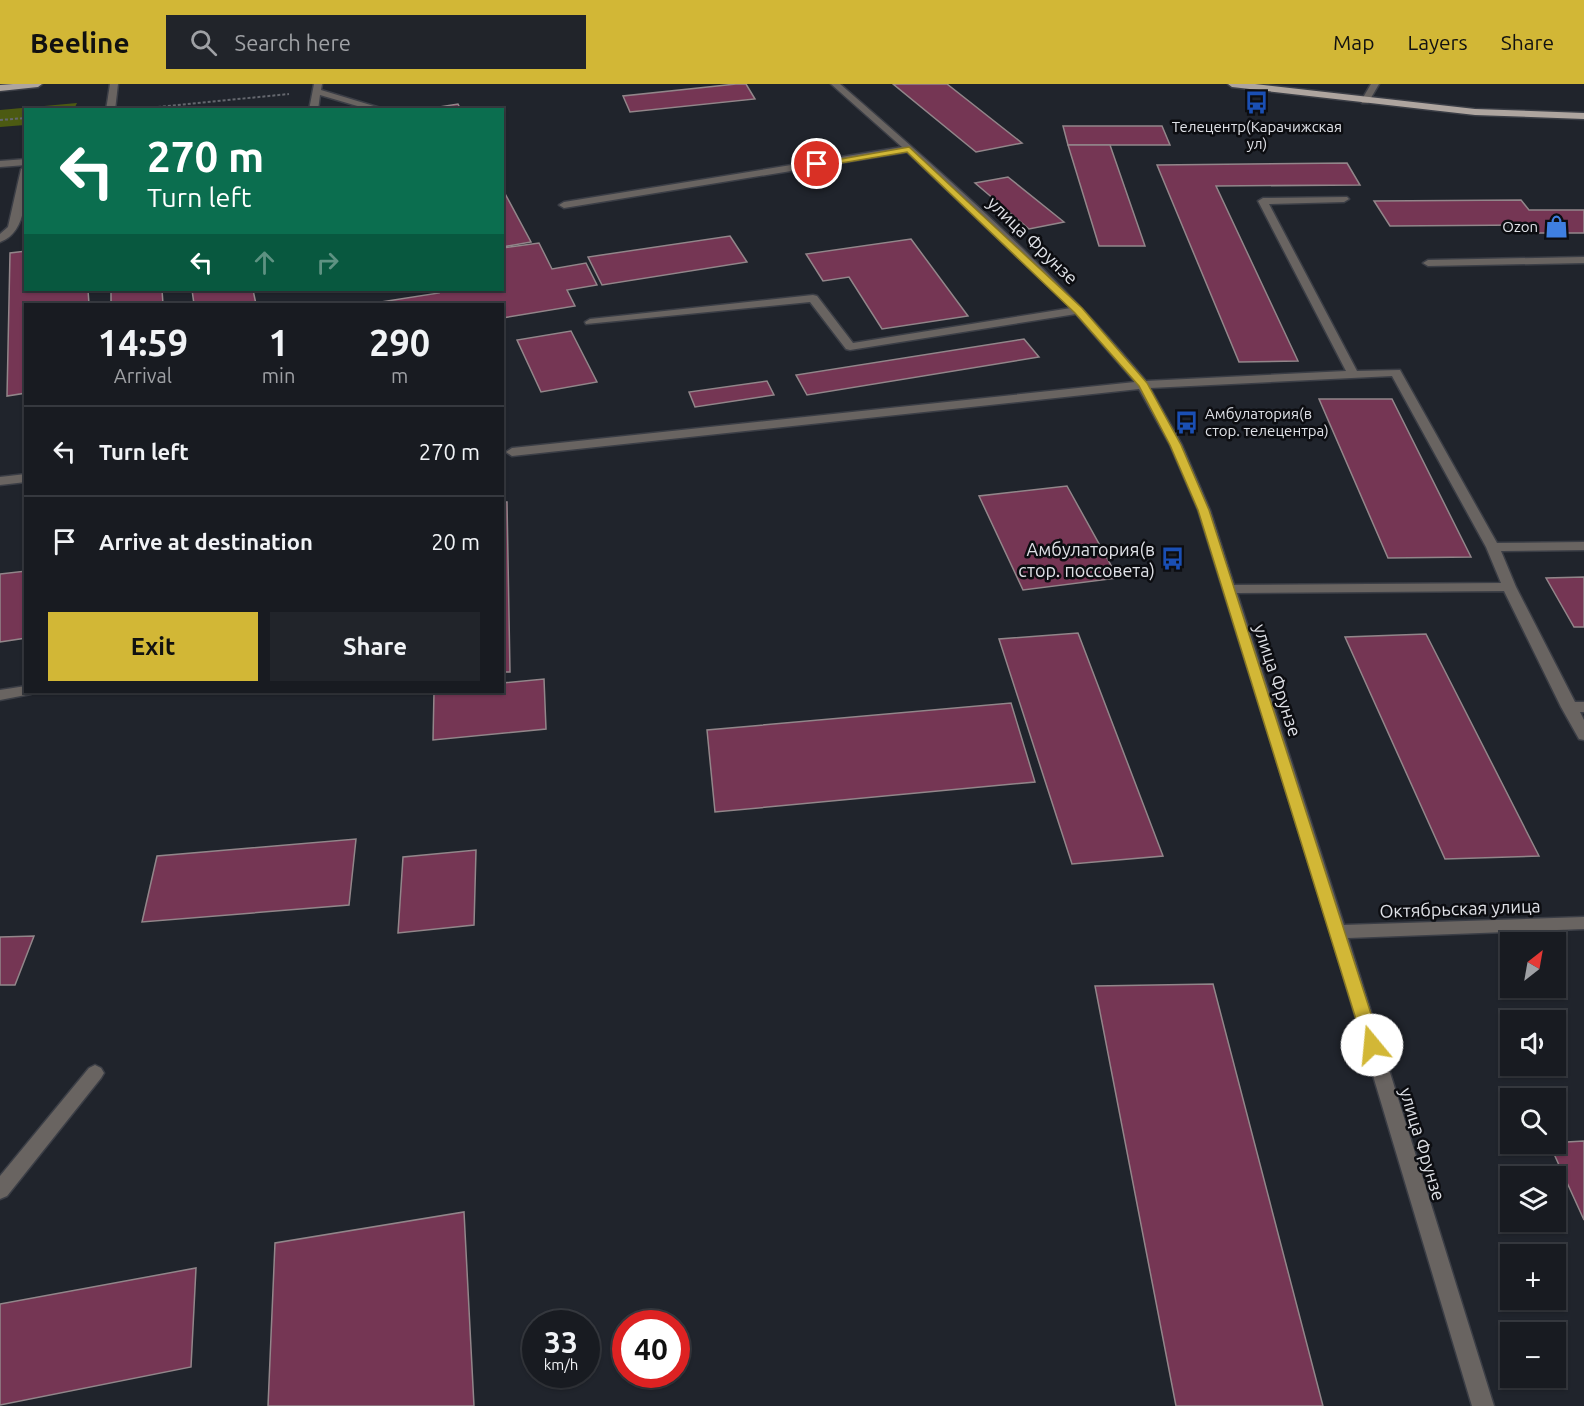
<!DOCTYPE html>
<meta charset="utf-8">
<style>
body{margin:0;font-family:Ubuntu,sans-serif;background:#21242a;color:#f1f3f6;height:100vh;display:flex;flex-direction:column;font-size:22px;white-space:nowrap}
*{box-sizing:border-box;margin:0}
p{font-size:20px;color:#9fa1a5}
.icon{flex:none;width:33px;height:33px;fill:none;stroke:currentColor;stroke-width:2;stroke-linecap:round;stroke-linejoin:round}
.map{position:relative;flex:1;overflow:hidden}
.sheet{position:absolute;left:24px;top:219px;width:480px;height:390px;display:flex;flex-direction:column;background:#181b21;border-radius:0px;box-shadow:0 2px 4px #0004,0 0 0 2px #36393f}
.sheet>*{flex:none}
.hud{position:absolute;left:24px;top:24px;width:480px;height:183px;border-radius:0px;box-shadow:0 2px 4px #0004,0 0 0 2px #36393f;background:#0b6e4f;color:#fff;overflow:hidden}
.needle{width:39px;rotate:31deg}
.controls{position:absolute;left:1500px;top:848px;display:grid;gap:12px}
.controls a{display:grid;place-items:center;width:66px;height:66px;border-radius:0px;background:#181b21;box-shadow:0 2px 4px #0004,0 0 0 2px #36393f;font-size:30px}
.speed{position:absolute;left:522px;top:1226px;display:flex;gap:12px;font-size:30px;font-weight:700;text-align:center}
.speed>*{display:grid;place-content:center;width:78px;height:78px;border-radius:50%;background:#181b21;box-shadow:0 2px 4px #0004,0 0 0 2px #36393f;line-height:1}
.speed small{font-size:15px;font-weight:400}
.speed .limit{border:9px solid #d22;background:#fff;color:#111}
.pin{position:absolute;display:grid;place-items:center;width:51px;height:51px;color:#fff;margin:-26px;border:3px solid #fff;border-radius:50%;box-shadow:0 2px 6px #0007}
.me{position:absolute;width:66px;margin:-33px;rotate:343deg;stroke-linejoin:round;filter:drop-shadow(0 0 4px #0008)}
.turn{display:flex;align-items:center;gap:21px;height:126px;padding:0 24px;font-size:27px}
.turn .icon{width:78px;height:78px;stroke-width:2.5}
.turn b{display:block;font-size:42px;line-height:51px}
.lanes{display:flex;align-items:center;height:57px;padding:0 24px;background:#0003;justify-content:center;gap:30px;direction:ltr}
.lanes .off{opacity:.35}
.eta{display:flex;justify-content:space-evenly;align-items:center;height:102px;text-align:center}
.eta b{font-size:36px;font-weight:600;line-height:42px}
.cta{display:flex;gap:12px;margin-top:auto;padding:12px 24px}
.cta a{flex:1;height:69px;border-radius:0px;background:#d2b736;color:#111;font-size:24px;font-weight:600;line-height:69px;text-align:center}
.cta a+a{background:#21242a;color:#f1f3f6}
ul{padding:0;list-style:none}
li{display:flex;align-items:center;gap:18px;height:90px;padding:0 24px;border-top:2px solid #36393f}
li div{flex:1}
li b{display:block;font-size:22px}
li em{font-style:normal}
header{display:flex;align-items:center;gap:36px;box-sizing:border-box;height:84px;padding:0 30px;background:#d2b736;color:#111}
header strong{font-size:28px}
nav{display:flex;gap:33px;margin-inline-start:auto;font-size:21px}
.search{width:420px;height:54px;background:#21242a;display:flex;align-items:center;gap:15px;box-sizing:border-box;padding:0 21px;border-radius:0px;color:#9fa1a5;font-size:22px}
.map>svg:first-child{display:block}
.forest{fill:#4c5a12}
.building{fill:#753654;stroke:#92868a;stroke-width:1.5}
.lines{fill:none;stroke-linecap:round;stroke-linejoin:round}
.minor-casing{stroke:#3b3e46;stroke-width:3}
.major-casing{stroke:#3b3e46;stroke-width:3}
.path{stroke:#64676e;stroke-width:2;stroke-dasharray:3 2;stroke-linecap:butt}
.minor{fill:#696461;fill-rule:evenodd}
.major{fill:#aea59f;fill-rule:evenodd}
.route{fill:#d2b736;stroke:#887723;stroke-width:1.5}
.labels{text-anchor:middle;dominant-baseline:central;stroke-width:5;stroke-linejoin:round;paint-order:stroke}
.far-poi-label{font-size:15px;fill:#dfe1e7;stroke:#0c0d11}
.street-label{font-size:18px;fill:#dfe1e7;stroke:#0c0d11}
.poi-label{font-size:18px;fill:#dfe1e7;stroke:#0c0d11;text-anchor:end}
</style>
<header>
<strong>Beeline</strong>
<div class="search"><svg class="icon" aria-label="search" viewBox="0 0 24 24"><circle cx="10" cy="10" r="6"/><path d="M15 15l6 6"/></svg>Search here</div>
<nav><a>Map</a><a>Layers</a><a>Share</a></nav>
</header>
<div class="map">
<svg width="1584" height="1322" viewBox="0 0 1584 1322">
<rect width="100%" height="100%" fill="#20242c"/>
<path class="forest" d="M77 19 74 25 26 26 25 41 0 43V26Z"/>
<g class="building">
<path d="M736 0H746L755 15 630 28 623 12Z"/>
<path d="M893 0H947L1022 59 976 68Z"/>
<path d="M458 20 461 26H420Z"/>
<path d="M1063 42H1162L1170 61H1068Z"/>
<path d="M1068 61H1110L1145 162H1099Z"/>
<path d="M1347 79 1360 101 1216 102 1298 277 1239 278 1157 81Z"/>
<path d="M1008 93 1064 138 1029 145 975 99Z"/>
<path d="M502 104 531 158 502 163Z"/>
<path d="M1521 116 1529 126H1584V149H1534L1528 141 1390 142 1374 117Z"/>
<path d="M730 152 747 178 602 201 588 173Z"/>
<path d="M911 155 968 232 882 245 849 193 823 197 806 170Z"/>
<path d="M539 159 552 185 586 179 597 201 567 206 575 222 502 234V220H368L439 209 438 206H502V164Z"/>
<path d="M26 167V206H88L89 220H26V309L7 312 10 169Z"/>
<path d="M111 206H162L163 220H111Z"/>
<path d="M192 206H253L256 220H194Z"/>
<path d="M571 247 597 298 541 308 517 256Z"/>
<path d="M1024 255 1039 273 807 311 796 291Z"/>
<path d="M767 297 774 311 695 323 689 308Z"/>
<path d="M1319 315H1392L1471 473 1388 474Z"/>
<path d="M1067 402 1118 494 1023 506 979 412Z"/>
<path d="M502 418H507L510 588H502Z"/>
<path d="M26 487V554L0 558V490Z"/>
<path d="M1584 493V543H1574L1546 494Z"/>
<path d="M1078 549 1163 772 1072 780 999 555Z"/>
<path d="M1426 550 1539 772 1445 775 1345 553Z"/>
<path d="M544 595 546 645 433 656 434 608H502V599Z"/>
<path d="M1011 619 1035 698 715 728 707 646Z"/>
<path d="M356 755 349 821 142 838 157 772Z"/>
<path d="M476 766 474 841 398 849 403 773Z"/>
<path d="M34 852 15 901H0V853Z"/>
<path d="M1213 900 1323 1322H1176L1095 902Z"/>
<path d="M1584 1057V1136L1549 1059Z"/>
<path d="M464 1128 474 1322H268L275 1159Z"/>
<path d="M196 1184 191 1283 0 1321V1220Z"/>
</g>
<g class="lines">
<defs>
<g id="minor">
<path d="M110 0H118L115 26H106Z"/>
<path d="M314 0H322L321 6 387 26H371L320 11 318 26H309Z"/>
<path d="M831 0H840C947 93 1056 188 1146 297L1346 287 1258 117 1263 114 1347 113 1349 115 1344 118 1269 120 1357 287 1400 286 1497 459 1584 458V466L1501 467 1516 503 1575 618H1584V628H1580L1584 636V656L1579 655 1561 623 1504 507 1237 509 1344 841 1584 833V845L1348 854 1494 1322H1472L1330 848 1198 426 1170 361 1139 305 512 372 506 368 512 364 1135 298 1076 230 850 266 846 265 810 218 586 240 585 238 590 235 813 211 817 212 853 259 1071 224 907 68 564 124 559 121 564 118 902 63ZM1392 292 1486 463 1501 499 1234 501 1210 426 1182 361 1150 304Z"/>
<path d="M1371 0H1379L1368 19H1362L1361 17Z"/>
<path d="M26 75V81L0 83V77Z"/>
<path d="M26 82C26 107 28 148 0 158V150L8 143 21 85Z"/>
<path d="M1584 173V179L1428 182 1423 179 1428 176Z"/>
<path d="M26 390V398L0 401V393Z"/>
<path d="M26 602V608H33L31 610 0 616V606Z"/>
<path d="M95 981 101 984 104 989 101 994 7 1112 0 1115V1092L89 984Z"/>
</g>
<g id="major">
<path d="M13 0H42L38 3 0 7V1Z"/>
<path d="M1228 0H1255L1475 25 1584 29V35L1475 31 1232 3Z"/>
</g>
</defs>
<use href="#minor" class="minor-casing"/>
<use href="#major" class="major-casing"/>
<g class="path">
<path d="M138 25 289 10"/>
<path d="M0 36 26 34"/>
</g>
<use href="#minor" class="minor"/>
<use href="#major" class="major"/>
</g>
<path class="route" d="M909 63 1082 224 1147 299 1181 361 1209 426 1381 961 1378 966 1372 968 1367 966 1364 961 1198 426 1170 361 1139 302 1075 229 907 68 817 83 813 80Z"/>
<defs>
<symbol id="bus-bare" viewBox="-9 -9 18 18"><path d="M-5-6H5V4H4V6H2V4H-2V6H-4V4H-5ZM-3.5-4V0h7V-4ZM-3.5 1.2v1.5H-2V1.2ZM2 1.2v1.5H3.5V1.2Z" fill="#1a4fb4" stroke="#0c0d11" stroke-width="2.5" paint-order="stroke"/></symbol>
<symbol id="shop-bare" viewBox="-9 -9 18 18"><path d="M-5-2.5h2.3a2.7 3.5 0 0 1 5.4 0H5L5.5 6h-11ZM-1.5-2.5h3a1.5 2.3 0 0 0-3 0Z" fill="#3f7fe0" stroke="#0c0d11" stroke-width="2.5" paint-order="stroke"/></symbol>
</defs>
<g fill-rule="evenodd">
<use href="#bus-bare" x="1240" y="2" width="33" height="33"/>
<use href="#shop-bare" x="1540" y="126" width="33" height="33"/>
<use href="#bus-bare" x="1170" y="322" width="33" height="33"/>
<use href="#bus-bare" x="1156" y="458" width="33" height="33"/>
</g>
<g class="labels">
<g class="far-poi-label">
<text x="1257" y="42">Телецентр(Карачижская<tspan x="1257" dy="17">ул)</tspan></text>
<text x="1538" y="142" text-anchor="end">Ozon</text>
<text x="1205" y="329" text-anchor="start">Амбулатория(в<tspan x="1205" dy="17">стор. телецентра)</tspan></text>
</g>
<g class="street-label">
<text transform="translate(1033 156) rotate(44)">улица Фрунзе</text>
<text transform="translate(1278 596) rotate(72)">улица Фрунзе</text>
<text transform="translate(1460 824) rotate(-2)">Октябрьская улица</text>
<text transform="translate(1423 1060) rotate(73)">улица Фрунзе</text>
</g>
<g class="poi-label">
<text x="1155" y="465">Амбулатория(в<tspan x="1155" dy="21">стор. поссовета)</tspan></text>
</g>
</g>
</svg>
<div class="controls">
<a><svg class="needle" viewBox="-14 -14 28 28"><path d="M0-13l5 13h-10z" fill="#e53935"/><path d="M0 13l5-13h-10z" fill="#9fa1a5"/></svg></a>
<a><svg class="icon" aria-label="sound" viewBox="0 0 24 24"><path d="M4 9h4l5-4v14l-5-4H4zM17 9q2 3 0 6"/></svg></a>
<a><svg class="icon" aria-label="search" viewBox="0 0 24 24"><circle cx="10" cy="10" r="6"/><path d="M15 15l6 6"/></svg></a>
<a><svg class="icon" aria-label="layers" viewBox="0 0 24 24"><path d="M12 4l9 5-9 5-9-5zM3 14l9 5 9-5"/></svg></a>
<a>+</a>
<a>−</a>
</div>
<div class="speed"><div>33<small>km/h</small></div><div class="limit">40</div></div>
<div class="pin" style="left:817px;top:80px;background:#d93025"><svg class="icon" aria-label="arrive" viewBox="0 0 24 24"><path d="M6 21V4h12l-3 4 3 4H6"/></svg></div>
<svg class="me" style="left:1372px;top:961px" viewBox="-20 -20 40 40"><circle r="19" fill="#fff"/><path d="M0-13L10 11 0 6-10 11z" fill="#d2b736"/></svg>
<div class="hud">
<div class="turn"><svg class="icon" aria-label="left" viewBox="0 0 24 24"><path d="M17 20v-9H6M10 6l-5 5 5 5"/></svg><div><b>270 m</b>Turn left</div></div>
<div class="lanes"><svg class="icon" aria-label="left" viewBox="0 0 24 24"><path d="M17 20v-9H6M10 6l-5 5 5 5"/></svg><svg class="icon off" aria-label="ahead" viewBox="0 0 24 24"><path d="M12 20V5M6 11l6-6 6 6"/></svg><svg class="icon off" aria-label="right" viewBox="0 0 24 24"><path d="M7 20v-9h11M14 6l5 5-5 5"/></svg></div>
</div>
<section class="sheet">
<div class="eta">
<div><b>14:59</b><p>Arrival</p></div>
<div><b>1</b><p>min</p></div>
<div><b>290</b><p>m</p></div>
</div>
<ul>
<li><svg class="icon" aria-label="left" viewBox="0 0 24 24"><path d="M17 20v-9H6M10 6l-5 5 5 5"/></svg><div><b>Turn left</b></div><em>270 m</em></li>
<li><svg class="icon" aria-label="arrive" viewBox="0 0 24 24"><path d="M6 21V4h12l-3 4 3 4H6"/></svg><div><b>Arrive at destination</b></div><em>20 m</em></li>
</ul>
<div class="cta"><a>Exit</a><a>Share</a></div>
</section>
</div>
